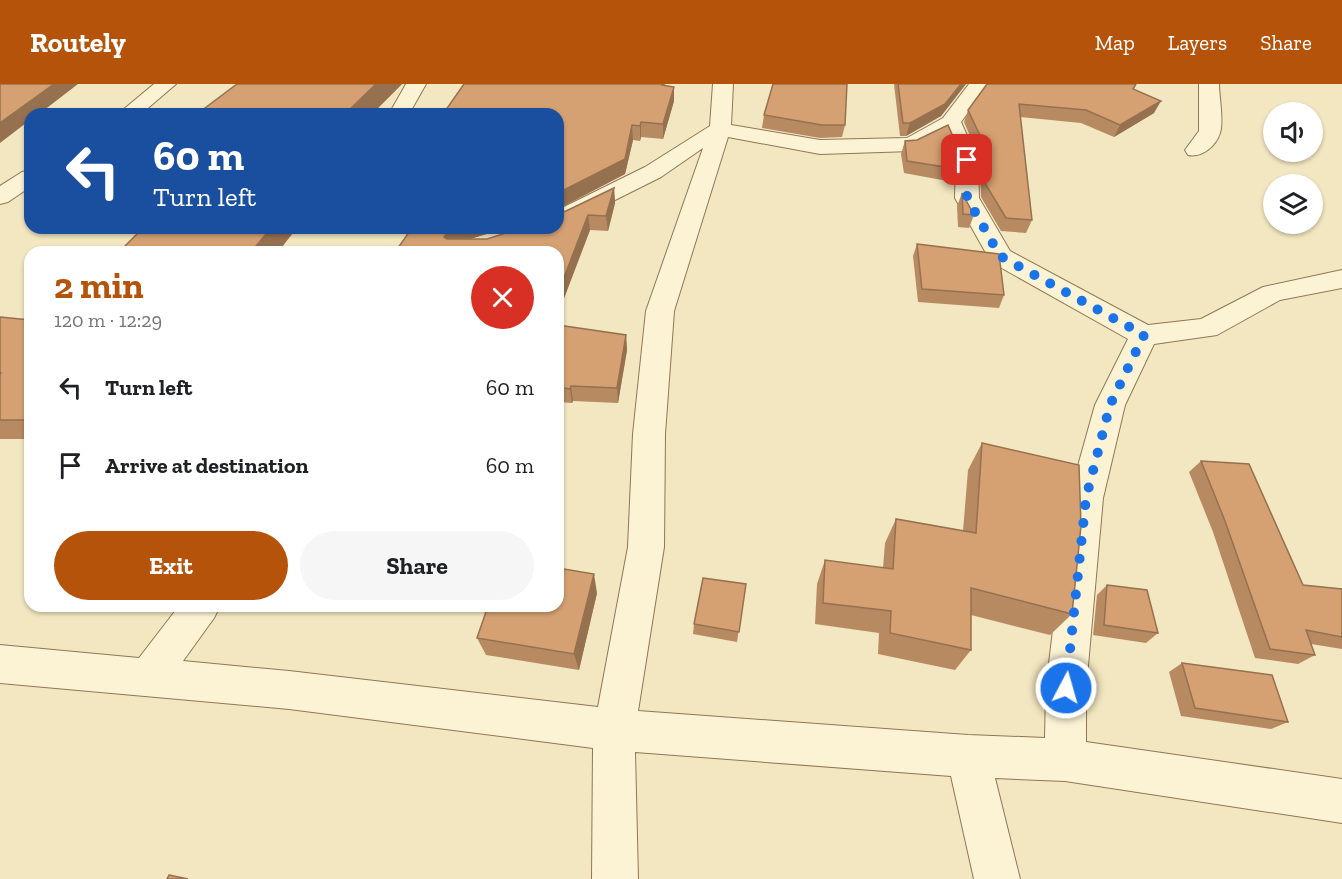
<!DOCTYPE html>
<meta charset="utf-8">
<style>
body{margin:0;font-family:"Zilla Slab",serif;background:#f6f6f6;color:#202124;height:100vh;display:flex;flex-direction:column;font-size:22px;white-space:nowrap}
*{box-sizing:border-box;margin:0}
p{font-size:20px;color:#757577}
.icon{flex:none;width:33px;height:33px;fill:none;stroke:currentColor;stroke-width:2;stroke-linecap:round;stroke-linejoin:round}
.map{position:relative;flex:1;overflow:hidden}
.panel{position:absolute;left:24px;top:162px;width:540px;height:366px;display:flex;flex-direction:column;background:#fff;border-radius:18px;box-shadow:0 2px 4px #0004}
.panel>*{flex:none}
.hud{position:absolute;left:24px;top:24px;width:540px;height:126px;border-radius:18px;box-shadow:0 2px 4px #0004;background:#1a4fa0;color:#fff;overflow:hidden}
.buttons{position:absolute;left:1263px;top:18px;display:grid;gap:12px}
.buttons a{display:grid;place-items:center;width:60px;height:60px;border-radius:50%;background:#fff;box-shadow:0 2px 4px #0004;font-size:30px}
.pin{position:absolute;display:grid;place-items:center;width:51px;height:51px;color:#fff;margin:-26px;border-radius:12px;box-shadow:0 3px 9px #0006}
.me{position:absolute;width:66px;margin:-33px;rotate:6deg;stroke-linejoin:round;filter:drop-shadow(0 0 4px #0008)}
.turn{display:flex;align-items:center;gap:21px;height:126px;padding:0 30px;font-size:27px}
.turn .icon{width:78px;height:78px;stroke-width:2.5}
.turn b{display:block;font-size:42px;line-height:51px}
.round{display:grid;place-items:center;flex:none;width:63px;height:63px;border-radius:32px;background:#f6f6f6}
.head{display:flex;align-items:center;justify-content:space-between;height:102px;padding:0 30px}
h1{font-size:36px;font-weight:800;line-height:45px;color:#b45309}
.primary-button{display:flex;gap:12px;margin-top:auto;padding:12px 30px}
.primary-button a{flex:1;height:69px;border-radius:36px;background:#b45309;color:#fff;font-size:24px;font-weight:800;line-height:69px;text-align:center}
.primary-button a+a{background:#f6f6f6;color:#202124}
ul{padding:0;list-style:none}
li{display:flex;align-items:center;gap:18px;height:78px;padding:0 30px}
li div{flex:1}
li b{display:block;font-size:22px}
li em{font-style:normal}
header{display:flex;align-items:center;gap:36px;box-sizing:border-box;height:84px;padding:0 30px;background:#b45309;color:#fff}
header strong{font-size:28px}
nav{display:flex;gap:33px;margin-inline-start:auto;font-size:21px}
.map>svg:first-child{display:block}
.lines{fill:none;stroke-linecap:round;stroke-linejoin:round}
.street-casing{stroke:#8e7756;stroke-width:2}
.street{fill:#fcf3d5;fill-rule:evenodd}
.wall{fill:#b78a62}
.shaded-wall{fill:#957150}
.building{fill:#d5a172;stroke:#957150;stroke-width:1.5}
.route{stroke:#1a73e8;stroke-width:10;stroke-dasharray:0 18}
</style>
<header>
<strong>Routely</strong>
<nav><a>Map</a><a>Layers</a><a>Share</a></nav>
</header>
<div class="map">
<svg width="1342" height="795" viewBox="0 0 1342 795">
<rect width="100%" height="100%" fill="#f3e7c1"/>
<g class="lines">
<defs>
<g id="street">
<path d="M154 0H176L141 30H118Z"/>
<path d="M406 0H426L409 30H389Z"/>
<path d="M713 0H733L731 41 820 56 907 54 943 34 969 0H989L961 38 978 76 979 114 1010 167 1148 241 1201 235 1263 203 1342 186V204L1280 216 1217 251 1154 260 1125 321 1103 414 1086 604V658L1342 695V739L1065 697 995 694 1020 795H974L951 692 635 668 638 795H592L593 664 289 625 0 599V561L139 574 179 522H220L214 534 183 577 289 587 598 623 628 463 633 350 646 227 703 64 661 93 567 140 558 142V126L645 83 710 42ZM945 50 956 76 955 114 991 178 1128 255 1095 321 1069 414 1046 604 1045 654 968 651 638 627 664 463 665 350 674 227 728 53 820 70 912 67Z"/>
<path d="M1199 0H1219C1219 12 1224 38 1220 49 1216 62 1202 74 1188 71L1185 66 1199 47Z"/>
<path d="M30 86V103L8 118 0 120V102L22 88Z"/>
</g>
</defs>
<use href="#street" class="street-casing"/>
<use href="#street" class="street"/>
</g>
<g class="wall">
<path d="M402 0 372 30H197Z"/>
<path d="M464 0H665L674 17 663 55 641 53 640 57 633 56 625 90 558 125V30Z"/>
<path d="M894 0H966L941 32 906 52H900Z"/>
<path d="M1133 5 1154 29 1114 53 1081 39 1020 33 1032 136 1026 149 1001 147 981 113 980 75 964 38 968 26Z"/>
<path d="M764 31 845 41 842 53 820 54 762 44Z"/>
<path d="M905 57 958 85 953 98 904 89 901 70Z"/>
<path d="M614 104 615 119 608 147 590 146 558 230V168H395L506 144 470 155H487L558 144 566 127Z"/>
<path d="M962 109 974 131 969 144 958 143 957 122Z"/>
<path d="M917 160 1004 211 999 224 918 218 913 172Z"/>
<path d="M0 233 30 236V355H0Z"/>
<path d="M558 241 626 251 627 266 618 319 573 317 572 319 558 318Z"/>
<path d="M982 359 1072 530 1050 551 971 531V566L955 586 878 570 879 549 815 540 817 500 825 476 883 484 885 459 896 435 963 447 968 386Z"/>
<path d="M1201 377 1303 501 1342 505V565L1311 560 1315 571 1298 580 1255 574 1213 448 1189 388Z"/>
<path d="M746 500 737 558 693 550 694 540Z"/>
<path d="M1107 501 1158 549 1146 559 1093 551 1097 511Z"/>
<path d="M597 509 579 586 486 571 477 554Z"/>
<path d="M1182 579 1288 638 1271 645 1181 632 1169 588Z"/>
</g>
<g class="shaded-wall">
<path d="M54 0H78L39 30H30V36L0 59V39Z"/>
<path d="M376 0H402L372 30H346Z"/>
<path d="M961 0H966L941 32 906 52 910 39Z"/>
<path d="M674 3V17L663 55V40Z"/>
<path d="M1161 17 1154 29 1114 53 1120 41Z"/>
<path d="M316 25 318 30H311Z"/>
<path d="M641 38V53L640 57V42Z"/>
<path d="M632 41 633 56 625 90 558 125V109Z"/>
<path d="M614 104 615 119 608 147 606 132Z"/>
<path d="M588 131 590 146 558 230V209Z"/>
<path d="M271 144H297L278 168H251Z"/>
<path d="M452 144H506L454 160 444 153 450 145Z"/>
<path d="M626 251 627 266 618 319 617 304Z"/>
<path d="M571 302 573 317 572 319 570 305Z"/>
<path d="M594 490 597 509 579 586 574 570Z"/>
</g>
<g class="building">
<path d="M0 0H54L0 39Z"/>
<path d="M237 0H376L346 29 316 25 311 30H197Z"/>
<path d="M464 0H663L662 1 674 3 663 40 641 38 640 42 632 41 625 75 558 109V30H443Z"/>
<path d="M773 0H847L845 41H822L764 31Z"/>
<path d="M898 0H961L945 20 910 39H903Z"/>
<path d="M987 0H1136L1133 5 1161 17 1120 41 1086 26 1019 20 1032 136 1006 134 986 101 985 62 968 26Z"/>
<path d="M948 41 958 64V85L907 77 905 57 917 56Z"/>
<path d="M614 104 606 132 588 131 558 209V168H395L412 144H452L450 145 444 153 447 155H487L522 144H558V129L566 127Z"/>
<path d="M962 109 974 131 963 130Z"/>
<path d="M143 144H271L251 168H119Z"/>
<path d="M917 160 999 170 1004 211 922 205Z"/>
<path d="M0 233 30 236V336H0V291L1 289H0Z"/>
<path d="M558 241 626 251 617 304 571 302 570 305 558 303Z"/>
<path d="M982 359 1079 381 1081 442 1072 530 971 504V566L890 549 891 527 823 519 825 476 893 485 896 435 976 449Z"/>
<path d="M1201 377 1249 380 1303 501 1342 505V553L1306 546 1315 571 1270 565 1225 437Z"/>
<path d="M558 484 594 490 574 570 477 554 488 522H558Z"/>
<path d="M703 494 746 500 739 548 694 540Z"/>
<path d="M1107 501 1147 506 1158 549 1104 541Z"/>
<path d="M1182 579 1272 591 1288 638 1195 624Z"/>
<path d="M169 791 188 795H167Z"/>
</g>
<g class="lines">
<path class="route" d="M967 76V114L1000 172 1144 251 1110 321 1086 414 1066 604"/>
</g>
</svg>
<div class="buttons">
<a><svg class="icon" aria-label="sound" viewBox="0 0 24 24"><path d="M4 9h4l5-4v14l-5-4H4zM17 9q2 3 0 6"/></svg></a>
<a><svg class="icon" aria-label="layers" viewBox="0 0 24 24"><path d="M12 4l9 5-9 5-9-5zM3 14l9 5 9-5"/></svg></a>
</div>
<div class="pin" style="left:967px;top:76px;background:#d93025"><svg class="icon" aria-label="arrive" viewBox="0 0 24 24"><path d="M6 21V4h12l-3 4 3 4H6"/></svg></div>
<svg class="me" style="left:1066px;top:604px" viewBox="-20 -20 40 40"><circle r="17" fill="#1a73e8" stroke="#fff" stroke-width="3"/><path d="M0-11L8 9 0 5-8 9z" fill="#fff"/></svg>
<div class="hud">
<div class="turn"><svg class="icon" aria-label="left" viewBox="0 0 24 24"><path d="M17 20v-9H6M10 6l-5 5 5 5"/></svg><div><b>60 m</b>Turn left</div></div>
</div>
<section class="panel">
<div class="head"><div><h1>2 min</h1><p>120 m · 12:29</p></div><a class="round" style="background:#d93025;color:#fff"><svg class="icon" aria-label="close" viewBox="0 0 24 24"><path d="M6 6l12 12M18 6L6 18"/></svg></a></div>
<ul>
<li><svg class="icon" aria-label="left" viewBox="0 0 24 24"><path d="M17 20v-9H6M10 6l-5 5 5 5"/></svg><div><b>Turn left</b></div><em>60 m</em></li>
<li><svg class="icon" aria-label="arrive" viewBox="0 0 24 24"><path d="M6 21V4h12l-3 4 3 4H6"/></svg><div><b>Arrive at destination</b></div><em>60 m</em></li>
</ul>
<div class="primary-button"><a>Exit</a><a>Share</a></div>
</section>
</div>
